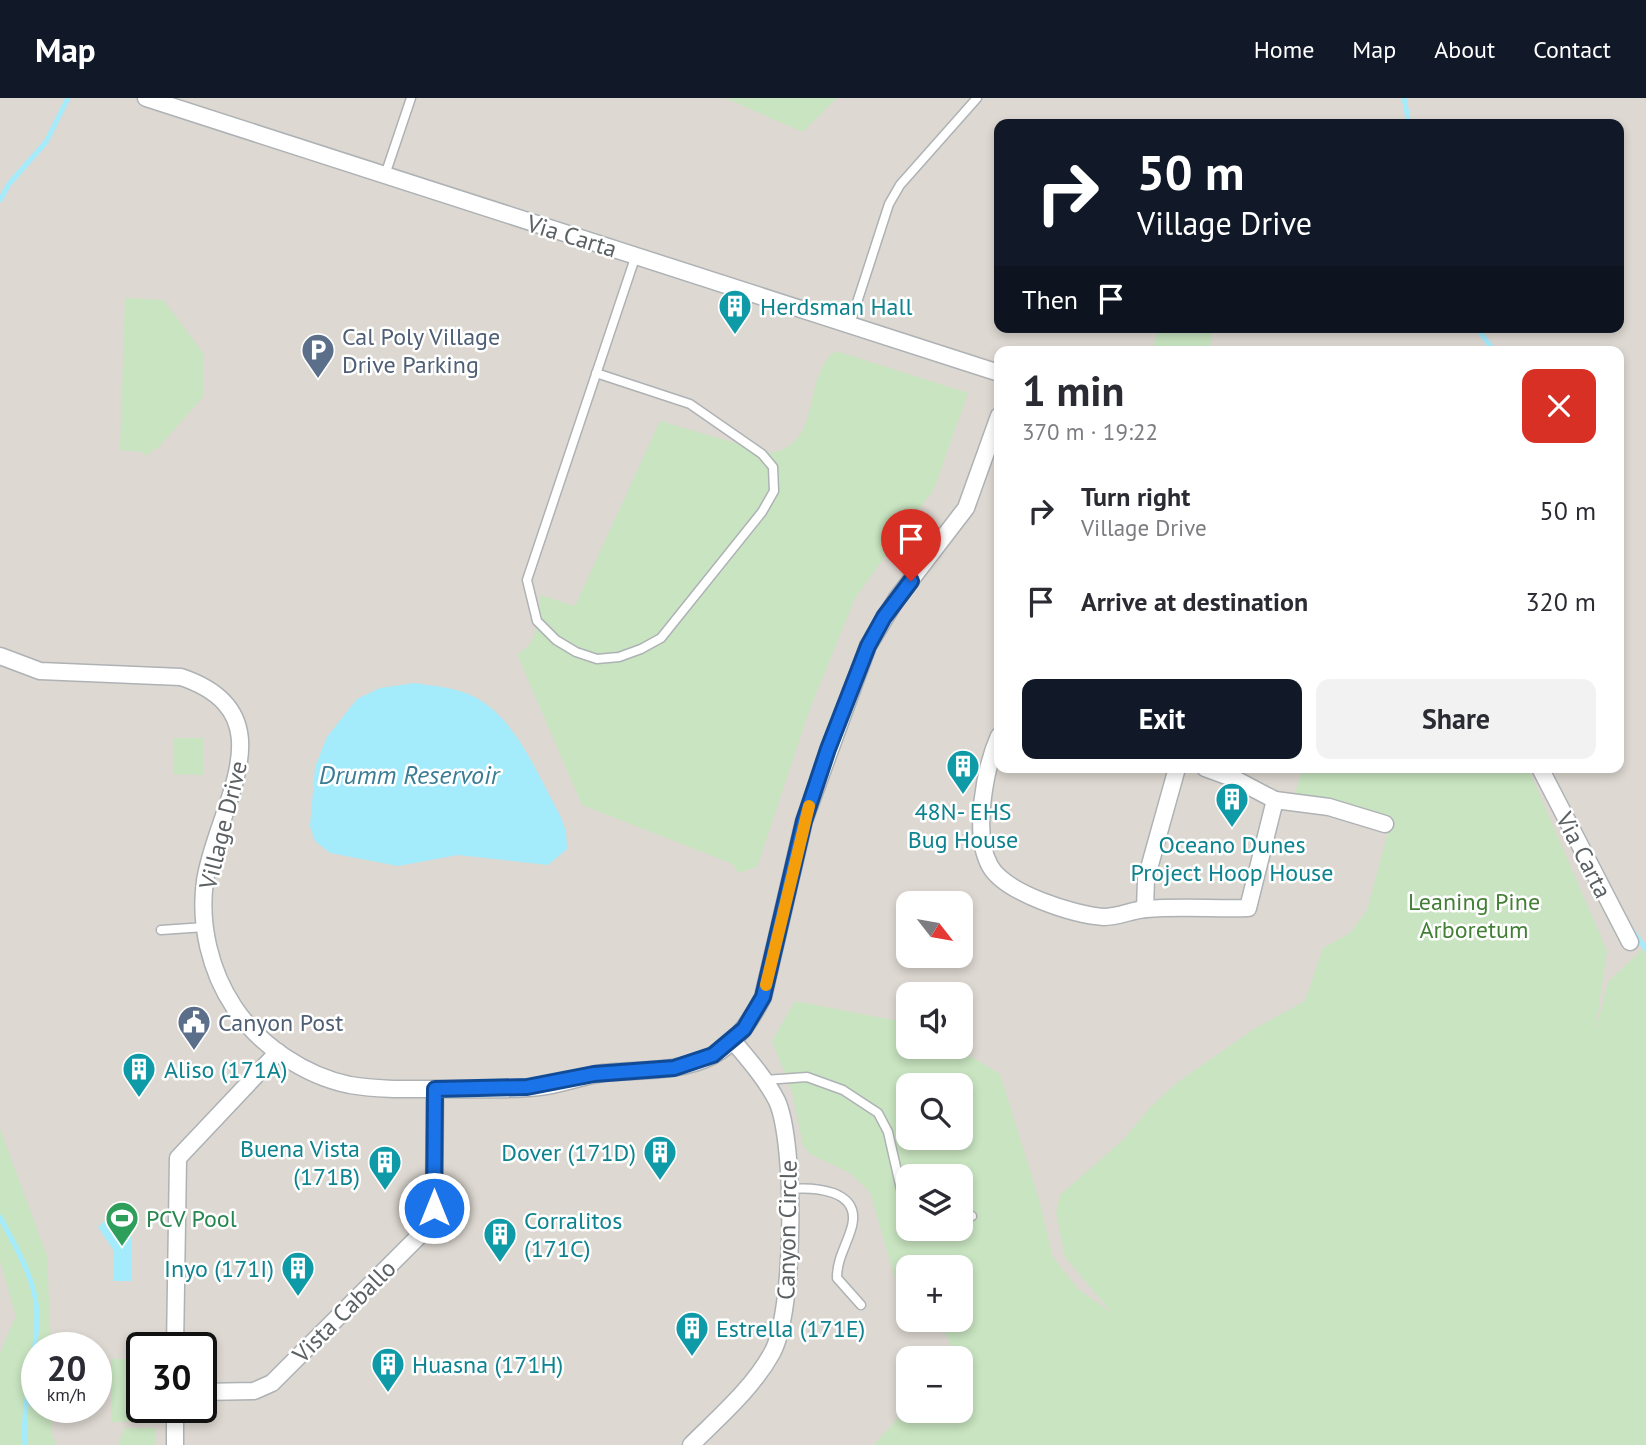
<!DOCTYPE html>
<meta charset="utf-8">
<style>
body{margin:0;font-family:"PT Sans",sans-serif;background:#f2f2f3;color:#2b2b33;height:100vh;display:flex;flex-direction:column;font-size:26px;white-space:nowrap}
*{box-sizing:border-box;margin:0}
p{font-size:23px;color:#7c7c81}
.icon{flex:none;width:38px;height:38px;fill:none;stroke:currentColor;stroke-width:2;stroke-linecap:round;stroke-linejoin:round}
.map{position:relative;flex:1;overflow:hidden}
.details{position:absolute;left:994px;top:248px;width:630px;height:427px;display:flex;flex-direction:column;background:#fff;border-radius:14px;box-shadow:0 4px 10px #0003}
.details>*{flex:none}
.guide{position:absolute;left:994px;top:21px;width:630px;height:214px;border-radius:14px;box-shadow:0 4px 10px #0003;background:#111827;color:#fff;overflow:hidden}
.needle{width:46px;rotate:121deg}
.buttons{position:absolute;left:896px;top:793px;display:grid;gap:14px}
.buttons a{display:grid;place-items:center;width:77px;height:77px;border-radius:14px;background:#fff;box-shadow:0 4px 10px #0003;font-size:35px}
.speed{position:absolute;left:21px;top:1234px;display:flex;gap:14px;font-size:35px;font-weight:700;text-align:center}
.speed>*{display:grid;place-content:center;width:91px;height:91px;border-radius:50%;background:#fff;box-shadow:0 4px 10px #0003;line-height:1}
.speed small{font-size:18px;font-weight:400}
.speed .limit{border:4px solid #111;border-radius:10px;background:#fff;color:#111}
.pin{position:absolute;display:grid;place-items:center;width:60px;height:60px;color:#fff;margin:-72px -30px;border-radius:50% 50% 50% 0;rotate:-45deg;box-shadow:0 0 7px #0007}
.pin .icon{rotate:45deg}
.me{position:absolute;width:77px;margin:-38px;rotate:0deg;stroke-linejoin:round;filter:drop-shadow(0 0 5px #0008)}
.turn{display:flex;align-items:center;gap:24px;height:147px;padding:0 28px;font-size:32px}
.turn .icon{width:91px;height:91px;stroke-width:2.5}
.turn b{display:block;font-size:49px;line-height:60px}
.then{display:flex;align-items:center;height:66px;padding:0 28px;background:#0003;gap:14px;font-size:26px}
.round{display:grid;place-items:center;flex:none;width:74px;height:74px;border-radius:14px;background:#f2f2f3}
.head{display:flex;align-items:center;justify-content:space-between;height:119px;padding:0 28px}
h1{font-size:42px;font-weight:800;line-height:52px}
.button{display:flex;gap:14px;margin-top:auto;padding:14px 28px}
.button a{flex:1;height:80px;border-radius:14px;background:#111827;color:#fff;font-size:28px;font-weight:800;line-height:80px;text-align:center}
.button a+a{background:#f2f2f3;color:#2b2b33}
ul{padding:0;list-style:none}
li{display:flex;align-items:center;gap:21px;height:91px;padding:0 28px}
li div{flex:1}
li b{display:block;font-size:26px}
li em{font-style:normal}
header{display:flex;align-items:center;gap:42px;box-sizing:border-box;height:98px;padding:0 35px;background:#111827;color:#fff}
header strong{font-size:33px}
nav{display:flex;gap:38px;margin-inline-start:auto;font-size:24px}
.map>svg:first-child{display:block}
.education{fill:#ddd8d1;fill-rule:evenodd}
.green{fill:#c8e4c0;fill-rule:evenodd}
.water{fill:#a4ebfc}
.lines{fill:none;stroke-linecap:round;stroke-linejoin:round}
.stream{stroke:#a4ebfc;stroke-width:5}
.service-casing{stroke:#aeb2b5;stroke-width:11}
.minor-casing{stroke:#aeb2b5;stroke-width:19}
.service{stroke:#fff;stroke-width:8}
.minor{stroke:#fff;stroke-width:16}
.route-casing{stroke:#114b97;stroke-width:18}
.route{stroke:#1a73e8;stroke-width:12}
.slow{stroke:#f59e0b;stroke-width:12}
.labels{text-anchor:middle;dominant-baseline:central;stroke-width:5;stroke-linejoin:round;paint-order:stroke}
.street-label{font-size:24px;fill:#5b6063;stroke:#fff}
.culture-label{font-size:24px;fill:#0d838f;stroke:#fff;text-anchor:start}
.service-label{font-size:24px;fill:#4e5e75;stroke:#fff;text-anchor:start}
.park-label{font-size:24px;fill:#447f36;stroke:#fff}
.leisure-label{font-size:24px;fill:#27864d;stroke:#fff;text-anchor:start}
.water-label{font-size:26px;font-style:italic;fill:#3a7c94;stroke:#fff}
</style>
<header>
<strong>Map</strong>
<nav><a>Home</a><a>Map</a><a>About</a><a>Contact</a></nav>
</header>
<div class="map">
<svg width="1646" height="1347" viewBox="0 0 1646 1347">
<rect width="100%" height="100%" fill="#ede8e3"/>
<path class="education" d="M0 0H1646V1347H0ZM999 26H1619V229H999ZM999 254H1619V670H999ZM908 805H961V858H908ZM908 896H961V948H908ZM908 987H961V1040H908ZM908 1078H961V1130H908ZM908 1169H961V1222H908ZM37 1250H96V1309H37ZM142 1250H201V1309H142ZM908 1260H961V1312H908Z"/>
<g class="green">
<path d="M725 0H837L803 34Z"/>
<path d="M125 200 163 202 204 256 203 299 156 352 153 351 147 358 143 354 120 352Z"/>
<path d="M1160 229H1213L1209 254H1151Z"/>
<path d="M836 253 968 295 934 391 855 500 809 613 757 769 738 775 733 766 582 707 517 556C540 546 537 518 540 497L575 508 660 323 770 355C825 346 800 279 836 253Z"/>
<path d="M173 640H203V677L173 676Z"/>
<path d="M1303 670H1528L1607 853 1595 936 1608 884 1646 848V1347H874L908 1309V1312H961V1260H950C955 1244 944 1233 933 1222H961V1169H908V1195L895 1181 870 1094 850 1075 812 1057 803 1048 792 993 772 943 795 903 908 925V948L955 949 1000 976 1038 1098 1053 1159 1078 1191 1113 1216 1065 1159 1056 1115 1060 1097 1123 1042 1151 1009 1175 986 1254 931 1305 903 1323 850 1350 835 1367 812 1390 727 1294 698ZM908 987H961V1040H908ZM908 1078H961V1130H908Z"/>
<path d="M0 1031 47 1158 51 1249 37 1250V1309H51V1332L56 1347H0V1255L16 1218 0 1163Z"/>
<path d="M111 1261H142V1309H150V1323L111 1324Z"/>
<path d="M125 1330H156V1347H118Z"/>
</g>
<g class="water">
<path d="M415 585C438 589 464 590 483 604 520 629 539 680 560 717L566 733 567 751 548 767 458 757 398 768 330 755 315 743 310 728 315 669 327 639 357 601 380 590Z"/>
<path d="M107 1121H132V1183H114V1153L98 1129Z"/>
</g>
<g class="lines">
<g class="stream">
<path d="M1404 0 1409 26"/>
<path d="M0 102 9 86 46 44 68 0"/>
<path d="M1476 229 1495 254"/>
<path d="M1631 831 1646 851"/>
<path d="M0 1119C14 1146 32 1175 36 1205 41 1249 21 1300 25 1347"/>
</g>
<defs>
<g id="service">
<path d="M385 77 411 0"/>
<path d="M850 226 889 106 900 87 977 0"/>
<path d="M596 275 690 306 762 356 773 369 774 393 762 414 661 540 641 551 619 559 597 561 576 554 556 542 537 523 527 482 636 157"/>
<path d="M161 832 205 829"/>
<path d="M765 982 807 979 843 992 878 1015 888 1034 908 1122"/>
<path d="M789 1091C813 1089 861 1091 852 1128 847 1147 837 1160 837 1180L861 1207"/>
<path d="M961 1121 972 1118"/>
<path d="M917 1130H928"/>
</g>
<g id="minor">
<path d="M146 0 999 275"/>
<path d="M0 558 40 573 181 579C291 616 216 709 205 783 199 826 210 873 234 909 259 947 305 978 350 987 380 992 410 991 440 991 475 991 511 993 546 988 565 985 583 978 603 975 639 971 679 975 712 958 736 945 751 923 763 899L804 723 868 548 897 500 966 410 999 318"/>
<path d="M999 638C985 670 972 736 990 768 1005 795 1074 817 1104 819 1118 819 1132 812 1146 811 1180 808 1214 811 1248 810L1275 702 1329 709 1385 726"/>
<path d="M1205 670 1235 681 1275 702"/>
<path d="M1540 670 1630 844"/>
<path d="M1145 811 1146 781 1177 670"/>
<path d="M175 1250 178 1060 278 954"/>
<path d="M201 1294 254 1293 272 1285 422 1135 434 1110 435 991"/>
<path d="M175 1309V1347"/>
<path d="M691 1347C720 1318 752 1291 772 1255 795 1214 796 1045 777 1003 766 981 748 961 733 943"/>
</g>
</defs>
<use href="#service" class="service-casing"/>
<use href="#minor" class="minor-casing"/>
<use href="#service" class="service"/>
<use href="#minor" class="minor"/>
</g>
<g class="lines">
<defs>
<path id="route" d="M434 1110 435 991 527 989 594 976 674 970 713 957 744 931 763 899 804 723 828 651 868 548 884 519 911 483"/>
</defs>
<use href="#route" class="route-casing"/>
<use href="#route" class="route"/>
<path class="slow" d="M766 887 809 708"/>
</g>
<defs>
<symbol id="building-pin" viewBox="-11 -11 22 30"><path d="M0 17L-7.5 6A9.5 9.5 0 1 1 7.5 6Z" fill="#0f9aa8" stroke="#fff"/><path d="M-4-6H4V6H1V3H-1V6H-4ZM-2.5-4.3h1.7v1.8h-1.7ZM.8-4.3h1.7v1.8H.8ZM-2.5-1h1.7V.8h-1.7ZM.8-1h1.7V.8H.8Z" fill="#fff"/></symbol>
<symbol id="parking-pin" viewBox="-11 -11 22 30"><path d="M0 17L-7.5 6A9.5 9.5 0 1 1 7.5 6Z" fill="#5c6f8a" stroke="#fff"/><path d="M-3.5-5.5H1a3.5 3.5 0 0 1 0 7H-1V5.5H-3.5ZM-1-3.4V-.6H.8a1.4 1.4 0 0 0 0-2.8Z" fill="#fff"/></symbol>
<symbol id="civic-pin" viewBox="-11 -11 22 30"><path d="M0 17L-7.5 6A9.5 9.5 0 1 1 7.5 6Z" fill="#5c6f8a" stroke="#fff"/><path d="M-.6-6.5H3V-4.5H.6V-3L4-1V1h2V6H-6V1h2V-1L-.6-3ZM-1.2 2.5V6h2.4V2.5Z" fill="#fff"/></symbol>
<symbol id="stadium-pin" viewBox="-11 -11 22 30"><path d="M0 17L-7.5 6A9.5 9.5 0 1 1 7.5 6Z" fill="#2e9e5b" stroke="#fff"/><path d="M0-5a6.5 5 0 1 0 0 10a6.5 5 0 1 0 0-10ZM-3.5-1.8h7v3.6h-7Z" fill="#fff"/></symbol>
</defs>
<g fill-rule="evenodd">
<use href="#building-pin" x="716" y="189" width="38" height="52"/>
<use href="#parking-pin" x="299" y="233" width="38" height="52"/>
<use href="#building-pin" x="944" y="649" width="38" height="52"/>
<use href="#building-pin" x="1213" y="682" width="38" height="52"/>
<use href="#civic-pin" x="175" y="905" width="38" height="52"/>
<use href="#building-pin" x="120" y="952" width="38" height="52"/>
<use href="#building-pin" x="641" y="1035" width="38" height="52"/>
<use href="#building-pin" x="366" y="1045" width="38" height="52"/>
<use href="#stadium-pin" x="103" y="1101" width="38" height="52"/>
<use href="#building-pin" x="481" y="1117" width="38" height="52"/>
<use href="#building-pin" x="279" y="1151" width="38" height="52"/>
<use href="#building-pin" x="673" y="1211" width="38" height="52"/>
<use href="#building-pin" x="369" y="1247" width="38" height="52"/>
</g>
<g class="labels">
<g class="street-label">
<text transform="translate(572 138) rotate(17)">Via Carta</text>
<text transform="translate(223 727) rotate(-76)">Village Drive</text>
<text transform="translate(1584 757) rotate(63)">Via Carta</text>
<text transform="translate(787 1132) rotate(-89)">Canyon Circle</text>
<text transform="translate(344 1213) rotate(-45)">Vista Caballo</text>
</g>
<g class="culture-label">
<text x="760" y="208">Herdsman Hall</text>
<text x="963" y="713" text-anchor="middle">48N- EHS<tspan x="963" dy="28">Bug House</tspan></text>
<text x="1232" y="746" text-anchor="middle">Oceano Dunes<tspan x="1232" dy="28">Project Hoop House</tspan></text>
<text x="164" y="971">Aliso (171A)</text>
<text x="360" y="1050" text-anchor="end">Buena Vista<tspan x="360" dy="28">(171B)</tspan></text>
<text x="636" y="1054" text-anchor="end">Dover (171D)</text>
<text x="524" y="1122">Corralitos<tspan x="524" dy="28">(171C)</tspan></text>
<text x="274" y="1170" text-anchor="end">Inyo (171I)</text>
<text x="716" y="1230">Estrella (171E)</text>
<text x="412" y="1266">Huasna (171H)</text>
</g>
<g class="service-label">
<text x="342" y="238">Cal Poly Village<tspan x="342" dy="28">Drive Parking</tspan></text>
<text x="218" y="924">Canyon Post</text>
</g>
<g class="park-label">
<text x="1474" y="803">Leaning Pine<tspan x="1474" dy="28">Arboretum</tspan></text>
</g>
<g class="leisure-label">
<text x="146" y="1120">PCV Pool</text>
</g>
<g class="water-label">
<text x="409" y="676">Drumm Reservoir</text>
</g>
</g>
</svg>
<div class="buttons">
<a><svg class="needle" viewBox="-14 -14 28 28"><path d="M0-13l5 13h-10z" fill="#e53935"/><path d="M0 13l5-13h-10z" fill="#7c7c81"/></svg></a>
<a><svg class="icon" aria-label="sound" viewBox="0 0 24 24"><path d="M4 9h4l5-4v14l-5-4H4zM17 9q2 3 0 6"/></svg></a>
<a><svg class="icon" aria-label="search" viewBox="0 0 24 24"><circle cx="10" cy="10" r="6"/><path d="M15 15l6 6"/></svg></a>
<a><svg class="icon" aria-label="layers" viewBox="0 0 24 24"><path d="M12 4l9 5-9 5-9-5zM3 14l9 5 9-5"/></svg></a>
<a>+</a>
<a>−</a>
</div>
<div class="speed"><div>20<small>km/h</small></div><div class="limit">30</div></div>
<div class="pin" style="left:911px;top:483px;background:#d93025"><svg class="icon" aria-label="arrive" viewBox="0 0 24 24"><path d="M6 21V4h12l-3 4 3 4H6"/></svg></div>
<svg class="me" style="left:434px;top:1110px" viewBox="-20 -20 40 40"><circle r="17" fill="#1a73e8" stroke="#fff" stroke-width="3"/><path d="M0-11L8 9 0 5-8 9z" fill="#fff"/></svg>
<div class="guide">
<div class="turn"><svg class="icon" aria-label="right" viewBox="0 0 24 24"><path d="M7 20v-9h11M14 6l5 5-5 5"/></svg><div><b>50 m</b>Village Drive</div></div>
<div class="then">Then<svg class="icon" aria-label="arrive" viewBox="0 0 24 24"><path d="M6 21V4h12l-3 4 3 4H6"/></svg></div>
</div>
<section class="details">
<div class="head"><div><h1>1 min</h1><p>370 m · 19:22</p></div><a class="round" style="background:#d93025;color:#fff"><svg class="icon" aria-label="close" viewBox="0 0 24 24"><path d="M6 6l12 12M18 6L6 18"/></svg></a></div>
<ul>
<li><svg class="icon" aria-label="right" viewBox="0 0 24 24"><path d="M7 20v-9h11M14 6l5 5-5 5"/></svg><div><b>Turn right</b><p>Village Drive</p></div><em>50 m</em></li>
<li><svg class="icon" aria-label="arrive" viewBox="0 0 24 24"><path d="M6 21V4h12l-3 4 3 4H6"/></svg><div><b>Arrive at destination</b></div><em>320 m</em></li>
</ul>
<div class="button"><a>Exit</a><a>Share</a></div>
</section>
</div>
